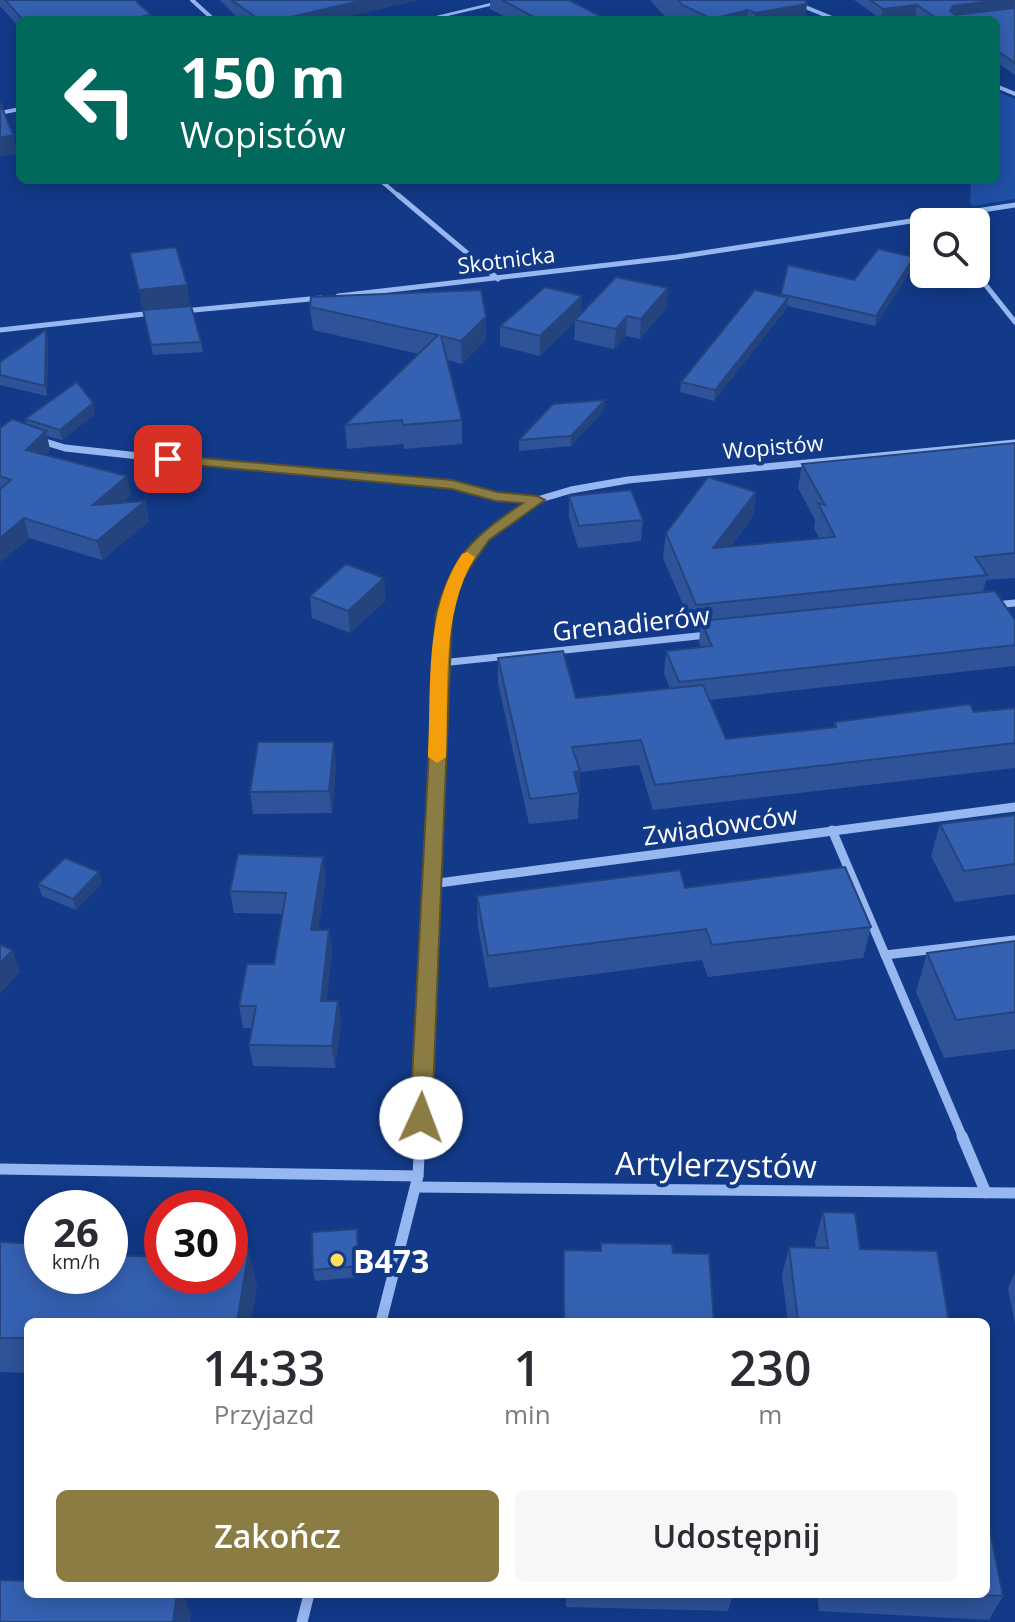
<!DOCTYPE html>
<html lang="pl">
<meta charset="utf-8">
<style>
body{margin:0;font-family:"Open Sans",sans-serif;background:#f7f7f7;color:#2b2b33;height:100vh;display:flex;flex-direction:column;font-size:30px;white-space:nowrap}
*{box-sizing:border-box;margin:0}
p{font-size:26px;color:#7c7c81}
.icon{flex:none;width:44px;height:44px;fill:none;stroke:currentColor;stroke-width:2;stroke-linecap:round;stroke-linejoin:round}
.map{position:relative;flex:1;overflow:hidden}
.panel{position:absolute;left:24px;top:1318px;width:966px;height:280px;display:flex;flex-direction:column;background:#fff;border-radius:12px;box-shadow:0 4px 20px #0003}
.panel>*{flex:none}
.hud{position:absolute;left:16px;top:16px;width:984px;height:168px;border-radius:12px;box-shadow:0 4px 20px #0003;background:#00695c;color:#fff;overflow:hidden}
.tools{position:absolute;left:910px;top:208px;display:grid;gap:16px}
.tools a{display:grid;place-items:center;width:80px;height:80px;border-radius:12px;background:#fff;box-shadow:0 4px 20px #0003;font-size:40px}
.speed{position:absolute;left:24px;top:1190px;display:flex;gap:16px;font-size:40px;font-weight:700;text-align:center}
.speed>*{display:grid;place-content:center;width:104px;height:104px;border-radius:50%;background:#fff;box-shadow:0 4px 20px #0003;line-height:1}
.speed small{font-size:20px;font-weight:400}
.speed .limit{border:12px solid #d22;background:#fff;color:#111}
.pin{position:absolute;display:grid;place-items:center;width:68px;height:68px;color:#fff;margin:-34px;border-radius:16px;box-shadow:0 4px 12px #0006}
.me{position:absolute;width:88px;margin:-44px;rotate:2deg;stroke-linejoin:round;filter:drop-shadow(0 0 6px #0008)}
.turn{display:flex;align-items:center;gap:28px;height:168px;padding:0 32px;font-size:36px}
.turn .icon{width:104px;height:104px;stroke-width:2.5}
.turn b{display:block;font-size:56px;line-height:68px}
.eta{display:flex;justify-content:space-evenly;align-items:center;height:136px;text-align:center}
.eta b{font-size:48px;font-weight:600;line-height:56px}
.button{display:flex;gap:16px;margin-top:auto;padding:16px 32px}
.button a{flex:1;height:92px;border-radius:12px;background:#8a7c43;color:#fff;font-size:32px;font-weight:600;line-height:92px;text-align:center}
.button a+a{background:#f7f7f7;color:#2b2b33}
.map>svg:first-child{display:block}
.green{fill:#2050a8}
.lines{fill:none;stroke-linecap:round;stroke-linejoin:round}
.minor-far4{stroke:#97b7f1;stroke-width:4}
.minor-far3{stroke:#97b7f1;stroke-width:5}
.minor-far2{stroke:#97b7f1;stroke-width:7}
.minor-far1{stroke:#97b7f1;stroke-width:9}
.minor{stroke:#97b7f1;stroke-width:11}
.tertiary{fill:#97b7f1;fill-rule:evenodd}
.wall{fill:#2e5399}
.shaded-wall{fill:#25447d}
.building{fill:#3561b2;stroke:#25447d;stroke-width:2}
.route{fill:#8a7c43;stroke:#5a512c;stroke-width:2}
.slow{fill:#f59e0b}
.poi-dot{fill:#ffdf57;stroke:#123a89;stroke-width:3}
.labels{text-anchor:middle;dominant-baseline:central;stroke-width:8;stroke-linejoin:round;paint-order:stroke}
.far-street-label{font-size:22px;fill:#fff;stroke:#123a89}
.street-label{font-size:26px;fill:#fff;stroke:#123a89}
.near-street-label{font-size:32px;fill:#fff;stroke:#123a89}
.near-poi-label{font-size:32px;font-weight:bold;fill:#fff;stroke:#123a89;text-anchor:start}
</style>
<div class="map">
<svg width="1015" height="1622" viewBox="0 0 1015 1622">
<rect width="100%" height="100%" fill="#123a89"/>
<path class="green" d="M996 91 1015 99V199L974 206 970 204 971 180H996Z"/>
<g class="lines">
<g class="minor-far4">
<path d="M192 0 214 20"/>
<path d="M788 0 837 20"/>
<path d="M996 86 1015 94"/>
<path d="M380 180 400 197"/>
</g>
<g class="minor-far3">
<path d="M398 195 498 279"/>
<path d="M976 273 1015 322"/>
<path d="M338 296 677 257 1015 205"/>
<path d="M183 311 321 298"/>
<path d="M0 330 153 313"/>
<path d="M39 440 48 443"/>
</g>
<g class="minor-far2">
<path d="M42 441 65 448 139 456 452 485 496 497 536 500"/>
<path d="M995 605 1015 603"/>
<path d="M441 663 707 635"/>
<path d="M438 751 444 614 454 579 465 560 484 537 537 500 571 490 628 480 1015 443"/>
</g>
<g class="minor-far1">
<path d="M832 830 963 1138"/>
<path d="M431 884 1015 807"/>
<path d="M885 955 1015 940"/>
<path d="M420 1138 438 749"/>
</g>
<g class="minor">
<path d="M962 1136 986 1193"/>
<path d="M0 1169 418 1176"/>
<path d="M416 1187 1015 1193"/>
<path d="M381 1322 418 1176 420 1136"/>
<path d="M302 1622 309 1594"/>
</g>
<g class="tertiary">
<path d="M503 0H515L431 20H419Z"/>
<path d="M20 107V111L0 115V111Z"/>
</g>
</g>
<g class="wall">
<path d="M0 0H135L151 15 152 20H20V28L0 6Z"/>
<path d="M220 0H418L333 20H243L235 15Z"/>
<path d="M490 0H569L608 20H511L490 9Z"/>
<path d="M650 0H805L807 4 805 20H668Z"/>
<path d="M854 0H1015V75L996 62V20H922L915 15 881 19Z"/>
<path d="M914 257 913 267 875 326 787 306V308L714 401 680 392 681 382 781 296 788 265 854 280Z"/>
<path d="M668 288 666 308 640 339 626 336 614 349 574 340 575 322 540 356 500 346V326L581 314Z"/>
<path d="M310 307 486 317V340L462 364 447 360 462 420V444L404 449 403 444 347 449 345 425 419 354 313 330Z"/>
<path d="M143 310 201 342 203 352 153 355Z"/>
<path d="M46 330 48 340 47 396 0 385V362Z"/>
<path d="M604 410 571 446 519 451V440Z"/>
<path d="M95 414 62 440 47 436 50 450 45 455 131 495 122 503 145 501 149 521 102 560 29 538 0 562V428L26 424 25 419Z"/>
<path d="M1015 443V578L986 580 983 592 1015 620V666L709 700 726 739 834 727 835 722 1015 708V768L653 810 639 765 580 772 578 819 529 824 498 683V658L576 698 670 689 664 673 666 651 701 647 699 643 700 629 694 630 663 558 666 533 756 492 753 516 730 547 819 538 814 528 815 520 798 488 802 464Z"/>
<path d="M569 496 643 520 641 541 578 548 569 517Z"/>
<path d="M310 596 386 600 350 633 312 618Z"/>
<path d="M336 764 332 813 253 814 250 792Z"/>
<path d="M1015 815V894L955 902 931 856 940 824Z"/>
<path d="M326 879 318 930H329L332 952 326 1001H338L341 1023 335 1068 253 1066 249 1045 252 1028H243L239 1006 274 964 282 914 234 913 230 891Z"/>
<path d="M102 883 76 910 42 896 38 884Z"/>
<path d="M685 888 871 927 863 958 708 977 702 960 489 988 478 927 477 896Z"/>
<path d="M1015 941V1049L944 1058 916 992 927 953Z"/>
<path d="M823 1212 860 1249 949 1322H788L782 1275 789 1247 816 1248 815 1241Z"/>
<path d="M357 1229 360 1277 315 1281 313 1270Z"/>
<path d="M0 1242 42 1276 257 1286 251 1322H28V1373L0 1372Z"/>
<path d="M601 1243 673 1253 714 1322H563L564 1250 600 1251Z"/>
<path d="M1015 1272V1324L1008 1288Z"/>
<path d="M566 1594H733L728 1611 566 1607Z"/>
<path d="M817 1594H986L1003 1596 989 1620 819 1611Z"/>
</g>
<g class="shaded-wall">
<path d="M364 0H418L333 20H278Z"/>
<path d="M1000 0H1015L1014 8 951 16 950 11 953 6Z"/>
<path d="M807 4 805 20H755V13Z"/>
<path d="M917 5 915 15 881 19 883 9Z"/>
<path d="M748 10 747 20H712V19Z"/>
<path d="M151 15 152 20H123Z"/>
<path d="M13 135 17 154 0 157V138Z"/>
<path d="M914 257 913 267 875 326 876 316Z"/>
<path d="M187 285 190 305 142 310 139 290Z"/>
<path d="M668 288 666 308 640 339 641 319Z"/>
<path d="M582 296 581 316 575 320V322L540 356V336Z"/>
<path d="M788 298 787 308 714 401 715 390Z"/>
<path d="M627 316 626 336 614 349 616 329Z"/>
<path d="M486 317V340L462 364 461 341Z"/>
<path d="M46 330 48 340 47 396 45 386Z"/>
<path d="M605 400 604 410 571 446V436Z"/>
<path d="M93 403 95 414 62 440 60 430Z"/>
<path d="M46 431 50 450 30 469 26 450Z"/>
<path d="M127 476 131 495 97 524 93 505Z"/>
<path d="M756 492 753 516 710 573 713 548Z"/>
<path d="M145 501 149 521 102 560 97 541Z"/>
<path d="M24 518 29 538 0 562V538Z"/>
<path d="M384 578 386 600 350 633 348 611Z"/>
<path d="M334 742 336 764 332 813 329 791Z"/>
<path d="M580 771 579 793 574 772Z"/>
<path d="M323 857 326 879 314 952 311 930Z"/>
<path d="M99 872 102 883 76 910 73 899Z"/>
<path d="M329 930 332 952 324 1023 321 1001Z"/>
<path d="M13 950 20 972 0 994V963Z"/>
<path d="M338 1001 341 1023 335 1068 332 1046Z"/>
<path d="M249 1250 257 1286 251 1322H237Z"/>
<path d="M177 1594H183L191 1614 190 1622H173Z"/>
</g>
<g class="building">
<path d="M5 0H135L151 15 123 20H23Z"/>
<path d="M231 0H364L278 20H260Z"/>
<path d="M502 0H569L608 20H539Z"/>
<path d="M678 0H805L807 4 755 13 748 10 712 19 682 5Z"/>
<path d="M870 0H1000L953 6 950 11 955 15 1015 8V63L996 50V20H939L917 5 883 9Z"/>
<path d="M0 102 13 135 0 138Z"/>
<path d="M176 247 187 285 139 290 130 253Z"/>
<path d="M878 249 914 257 876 316 781 294 788 265 854 280Z"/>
<path d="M616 277 668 288 641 319 627 316 616 329 575 320Z"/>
<path d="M545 287 582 296 540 336 500 326Z"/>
<path d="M481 290 486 317 461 341 441 336 462 420 403 425 402 420 345 425 438 335 310 307 311 297Z"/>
<path d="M755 290 788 298 715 390 681 382Z"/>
<path d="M191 306 201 342 151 345 143 310Z"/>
<path d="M46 330 45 386 0 375V362Z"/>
<path d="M77 382 93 403 60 430 25 419Z"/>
<path d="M605 400 571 436 519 440 553 404Z"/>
<path d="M12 419 46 431 26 450 127 476 93 505 145 501 97 541 24 518 0 538V489L11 480 0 476V428Z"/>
<path d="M1015 443V553L975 557 987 575 696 605 666 533 708 477 756 492 713 548 835 537 818 503 825 505 802 464Z"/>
<path d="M631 490 643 520 579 526 569 496Z"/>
<path d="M346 564 384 578 348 611 310 596Z"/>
<path d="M995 591 1015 620V645L679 682 666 651 712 646 701 621Z"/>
<path d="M563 651 576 698 703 685 726 739 836 727 835 722 970 704 974 712 1015 708V743L655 785 641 740 572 747 580 771 574 772 579 793 530 799 498 658Z"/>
<path d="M258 742H334L329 791 250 792Z"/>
<path d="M1015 815V864L964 871 940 824Z"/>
<path d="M238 854 323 857 311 930H329L321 1001H338L332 1046 249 1045 256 1006H239L247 964H274L286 893 230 891Z"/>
<path d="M65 858 99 872 73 899 38 884Z"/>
<path d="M845 867 871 927 712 945 706 929 488 956 477 896 680 870 685 888Z"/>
<path d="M1015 941V1012L956 1020 927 953Z"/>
<path d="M0 945 13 950 0 963Z"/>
<path d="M823 1212 855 1213 860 1249 937 1251 949 1322H798L789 1247 828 1248Z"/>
<path d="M357 1229 358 1266 313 1270 312 1232Z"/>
<path d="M0 1242 42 1244V1276H110V1255L162 1257V1276H230V1249L249 1250 237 1322H28V1338H0Z"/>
<path d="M601 1243 672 1244 673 1253 709 1254 714 1322H564V1250L601 1251Z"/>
<path d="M986 1511 1003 1596 959 1594H986Z"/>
<path d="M0 1580 28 1581V1594H177L173 1622H0Z"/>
</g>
<path class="route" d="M168 455 452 480 497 492 537 496 545 500 489 540 462 579 452 614 432 1118 428 1124 421 1127 413 1124 410 1118 436 614C453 554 472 538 523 503L496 501 452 489 163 462V456Z"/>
<path class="slow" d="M467 552 475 557C440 615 449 691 446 757L437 763 428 757C432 690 423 612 462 554Z"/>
<circle class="poi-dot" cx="337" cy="1260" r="8"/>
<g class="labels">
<g class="far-street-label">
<text transform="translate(506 259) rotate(-7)">Skotnicka</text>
<text transform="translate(773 446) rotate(-5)">Wopistów</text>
</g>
<g class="street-label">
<text transform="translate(631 623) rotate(-6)">Grenadierów</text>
<text transform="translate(720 825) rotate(-8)">Zwiadowców</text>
</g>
<g class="near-street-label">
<text transform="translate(716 1164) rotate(1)">Artylerzystów</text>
</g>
<g class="near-poi-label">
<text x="353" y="1260">B473</text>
</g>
</g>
</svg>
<div class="tools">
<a><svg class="icon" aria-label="search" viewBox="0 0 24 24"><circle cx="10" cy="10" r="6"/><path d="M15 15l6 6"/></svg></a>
</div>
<div class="speed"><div>26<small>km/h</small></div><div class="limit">30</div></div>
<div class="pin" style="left:168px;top:459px;background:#d93025"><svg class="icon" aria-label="arrive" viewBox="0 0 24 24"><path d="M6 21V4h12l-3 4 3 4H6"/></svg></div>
<svg class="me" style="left:421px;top:1118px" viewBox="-20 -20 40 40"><circle r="19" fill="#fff"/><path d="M0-13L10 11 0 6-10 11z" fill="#8a7c43"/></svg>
<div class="hud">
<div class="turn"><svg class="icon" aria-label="left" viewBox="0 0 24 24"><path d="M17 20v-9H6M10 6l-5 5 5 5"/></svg><div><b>150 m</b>Wopistów</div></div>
</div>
<section class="panel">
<div class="eta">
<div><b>14:33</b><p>Przyjazd</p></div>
<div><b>1</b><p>min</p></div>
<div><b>230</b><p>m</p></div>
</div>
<div class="button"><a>Zakończ</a><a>Udostępnij</a></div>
</section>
</div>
